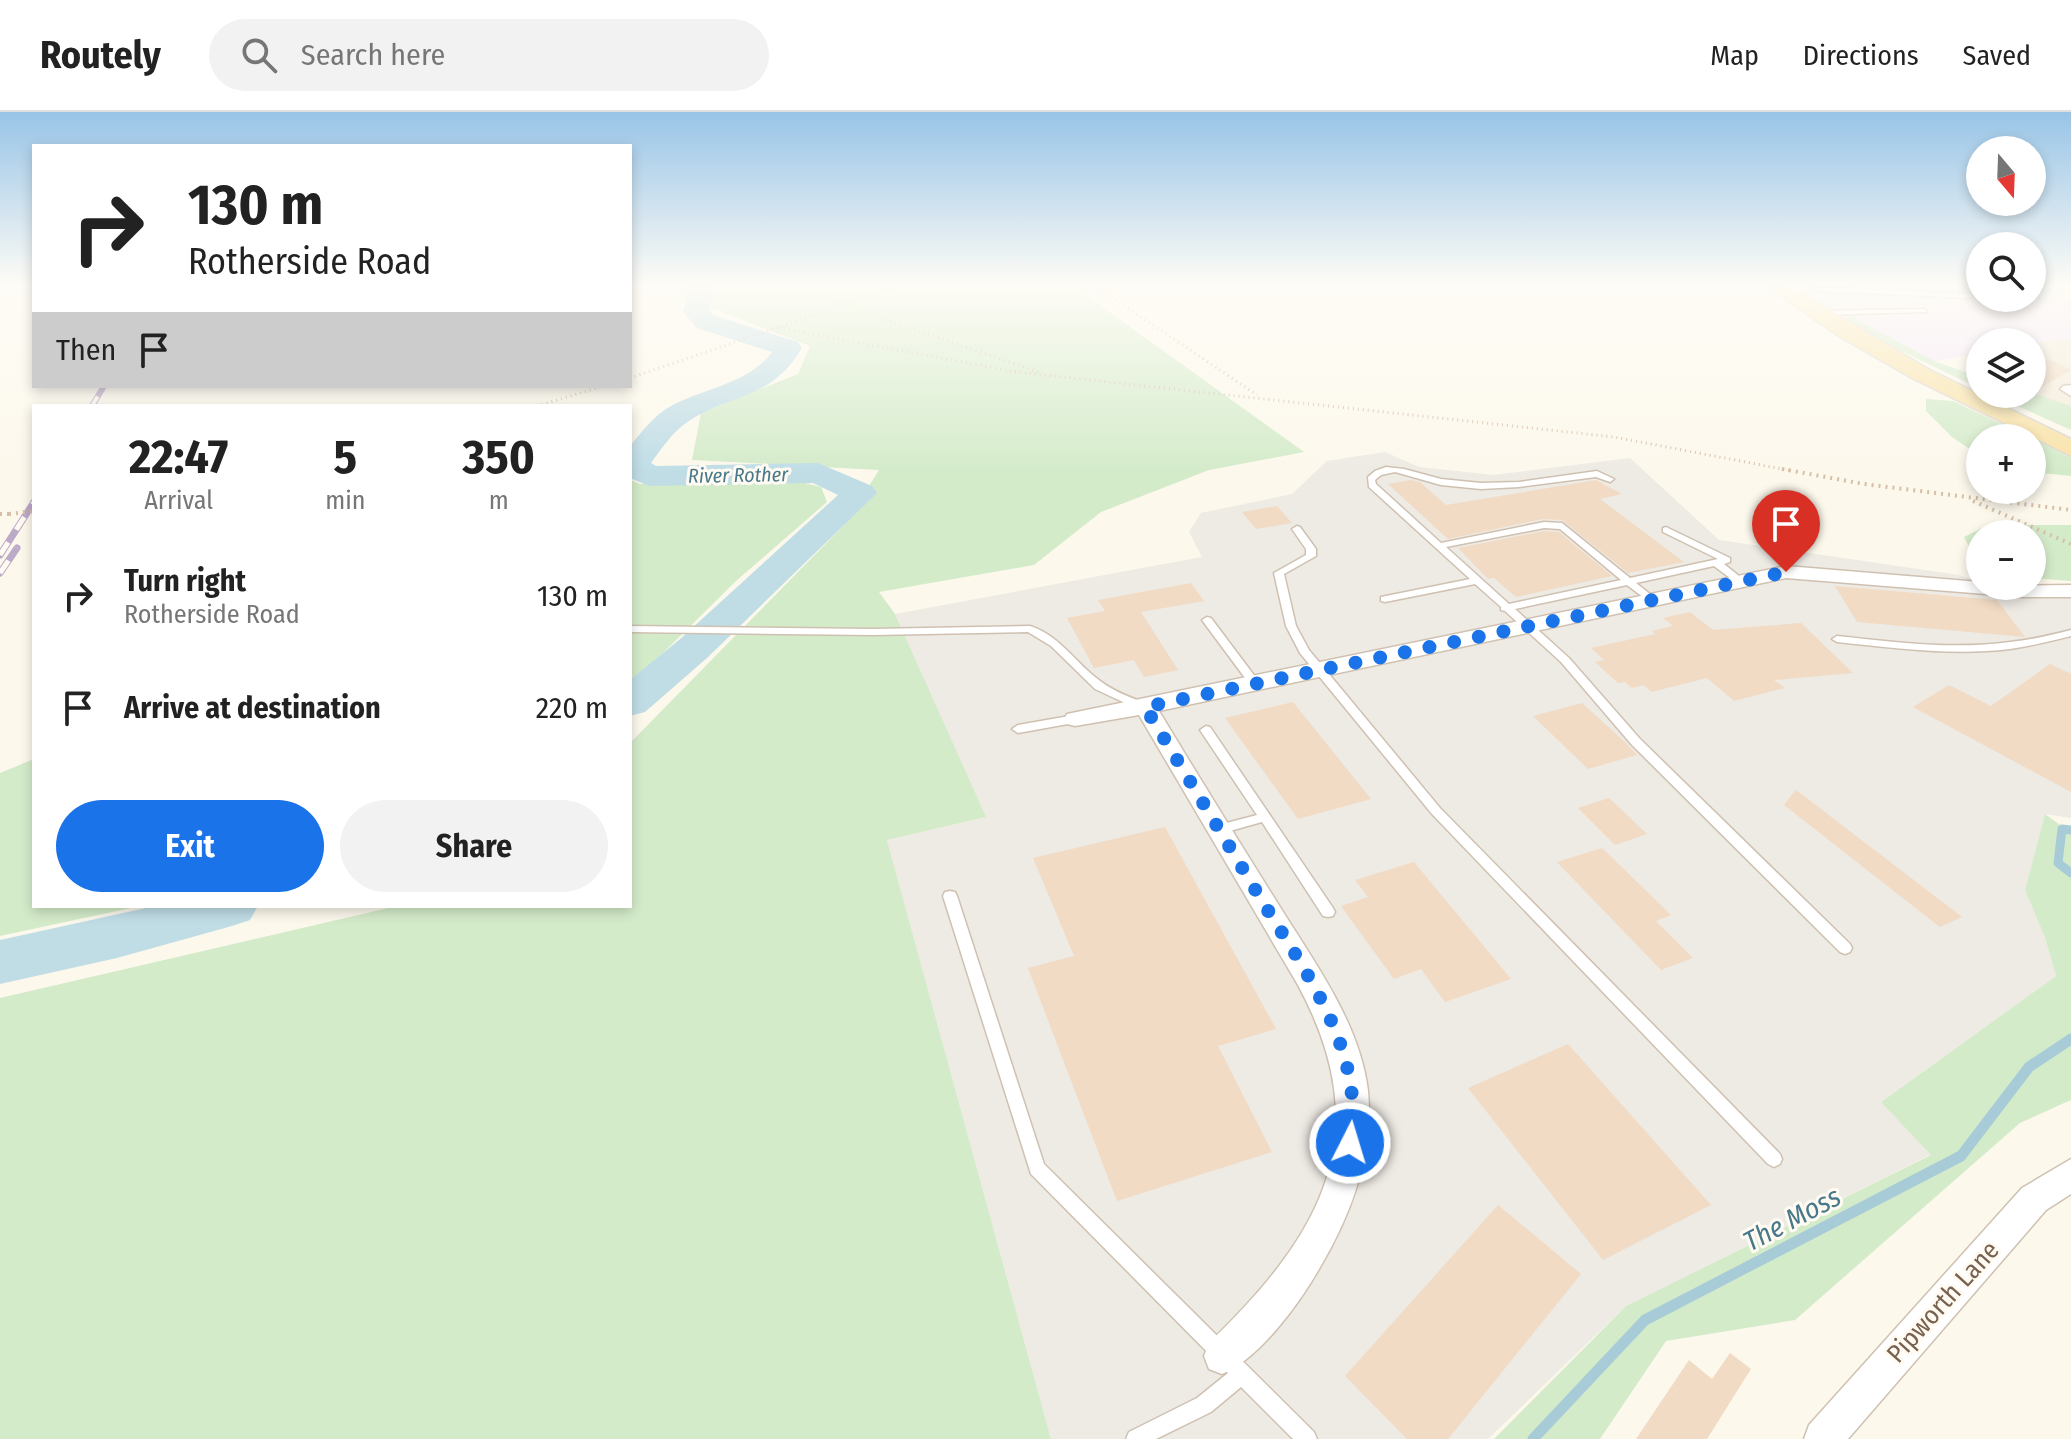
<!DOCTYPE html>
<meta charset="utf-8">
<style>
body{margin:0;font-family:"Fira Sans Condensed",sans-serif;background:#f2f2f2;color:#222;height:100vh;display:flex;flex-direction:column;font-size:30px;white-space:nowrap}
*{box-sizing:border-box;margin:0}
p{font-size:26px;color:#767676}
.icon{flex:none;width:44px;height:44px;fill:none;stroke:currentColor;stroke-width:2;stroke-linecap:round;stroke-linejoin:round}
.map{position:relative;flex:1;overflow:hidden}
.side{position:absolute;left:32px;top:292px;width:600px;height:504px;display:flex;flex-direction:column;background:#fff;border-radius:0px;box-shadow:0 4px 12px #0003}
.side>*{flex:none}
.top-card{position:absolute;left:32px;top:32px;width:600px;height:244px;border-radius:0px;box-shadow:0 4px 12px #0003;background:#fff;color:#222;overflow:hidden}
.needle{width:52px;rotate:161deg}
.tools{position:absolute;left:1966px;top:24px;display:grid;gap:16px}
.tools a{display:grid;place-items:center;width:80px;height:80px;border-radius:50%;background:#fff;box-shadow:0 4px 12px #0003;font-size:40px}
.pin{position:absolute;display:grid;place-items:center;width:68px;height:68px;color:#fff;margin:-82px -34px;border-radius:50% 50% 50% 0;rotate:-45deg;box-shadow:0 0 8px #0007}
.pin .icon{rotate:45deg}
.me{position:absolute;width:88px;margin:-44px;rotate:5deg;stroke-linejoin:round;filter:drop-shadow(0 0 6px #0008)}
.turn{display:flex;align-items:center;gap:28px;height:168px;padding:0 24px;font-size:36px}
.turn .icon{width:104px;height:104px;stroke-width:2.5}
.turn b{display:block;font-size:56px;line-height:68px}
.then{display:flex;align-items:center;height:76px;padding:0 24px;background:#0003;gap:16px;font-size:30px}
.eta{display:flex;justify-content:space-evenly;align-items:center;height:136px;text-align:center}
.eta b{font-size:48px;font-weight:700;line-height:56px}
.button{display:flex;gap:16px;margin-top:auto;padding:16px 24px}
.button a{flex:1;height:92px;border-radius:48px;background:#1a73e8;color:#fff;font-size:32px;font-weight:700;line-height:92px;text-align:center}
.button a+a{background:#f2f2f2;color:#222}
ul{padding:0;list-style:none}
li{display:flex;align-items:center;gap:24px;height:112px;padding:0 24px}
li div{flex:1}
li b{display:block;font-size:30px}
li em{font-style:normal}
header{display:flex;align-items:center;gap:48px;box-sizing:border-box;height:112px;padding:0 40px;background:#fff;border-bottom:2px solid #e0e0e0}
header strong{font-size:38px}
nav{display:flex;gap:44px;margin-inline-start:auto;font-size:28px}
.search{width:560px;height:72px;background:#f2f2f2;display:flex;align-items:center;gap:20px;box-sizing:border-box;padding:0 28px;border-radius:44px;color:#767676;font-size:30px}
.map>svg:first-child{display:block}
.residential{fill:#f4ebdb}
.industrial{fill:#eeeae4}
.education{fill:#f5e8f9}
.green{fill:#d4ebca}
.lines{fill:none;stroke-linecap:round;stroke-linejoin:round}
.stream-far1{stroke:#a7ccd8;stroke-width:9}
.stream{stroke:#a7ccd8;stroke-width:11}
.river{fill:#c0dde6;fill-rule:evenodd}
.building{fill:#f1dbc4}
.lane-casing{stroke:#cfc1b1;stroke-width:3}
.street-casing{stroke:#cfc1b1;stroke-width:3}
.primary-casing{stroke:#dcd6d1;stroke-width:3}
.path-far1{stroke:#d7bea7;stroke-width:3;stroke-dasharray:1 4;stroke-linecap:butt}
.path{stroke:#d7bea7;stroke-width:4;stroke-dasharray:2 5;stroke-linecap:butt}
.lane{fill:#fff;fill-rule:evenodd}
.street{fill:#fff;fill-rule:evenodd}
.primary{fill:#f8e2a8;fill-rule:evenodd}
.rail-far1-casing{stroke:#bda9c8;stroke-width:6}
.rail-casing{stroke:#bda9c8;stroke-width:7}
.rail-far1{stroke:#fffbf3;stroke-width:4;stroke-dasharray:11;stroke-linecap:butt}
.rail{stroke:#fffbf3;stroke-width:5;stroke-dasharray:15;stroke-linecap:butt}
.path-bridge{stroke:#d7bea7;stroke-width:4;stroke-dasharray:2 5;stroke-linecap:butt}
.route{stroke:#1a73e8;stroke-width:14;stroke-dasharray:0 25.2}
.labels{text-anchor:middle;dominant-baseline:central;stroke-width:6;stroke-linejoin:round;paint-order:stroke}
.far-water-label{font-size:20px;font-style:italic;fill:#48798b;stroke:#fffbf3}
.near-street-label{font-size:26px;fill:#78614e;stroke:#fffbf3}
.near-water-label{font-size:28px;font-style:italic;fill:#48798b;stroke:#fffbf3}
</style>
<header>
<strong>Routely</strong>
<div class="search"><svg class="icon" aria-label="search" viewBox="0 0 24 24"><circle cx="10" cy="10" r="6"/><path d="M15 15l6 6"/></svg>Search here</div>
<nav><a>Map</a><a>Directions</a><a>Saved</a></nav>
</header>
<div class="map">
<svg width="2071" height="1327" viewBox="0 0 2071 1327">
<rect width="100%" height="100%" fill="#fcf8ec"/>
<path class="residential" d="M2071 227V314L2032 282V231Z"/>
<g class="industrial">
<path d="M1789 174H1980V186H2032V174H2042L2065 187 1825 195Z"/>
<path d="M1385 340 1419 355 1493 363 1630 346 1719 428 1959 463 1980 470V474L2071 486V706L2045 702 2025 778 2045 826 2056 864 1882 989 1932 1042 1626 1194 1488 1327H1051L887 728 985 705 895 502 1202 445 1189 420 1201 401 1292 382 1327 349Z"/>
</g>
<path class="education" d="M2065 187 2071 191V227L2032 231 1980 230V241L1926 251 1825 195Z"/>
<g class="green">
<path d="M697 174H1073L1304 340 1209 358 1101 400 1034 453 879 480 895 502 986 705 887 728 1051 1327H0V886L397 794H630V631L845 412 879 358 692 348 701 301 798 262 810 234 712 196Z"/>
<path d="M1850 204 1936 250 1980 265V277L1844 211 1843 208Z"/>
<path d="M2032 281 2071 294V318L1991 282Z"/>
<path d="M1926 287 1953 289 2031 326H1980V344L1952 325 1926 299Z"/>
<path d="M2032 326 2071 346V364L2032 360Z"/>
<path d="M630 368 640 372 801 370 821 375 827 390 736 469 659 545 630 569Z"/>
<path d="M1988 413H2071V469L2032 466V422H1980V457L1964 425Z"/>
<path d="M34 647V794H140L0 824V661Z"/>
<path d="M2045 702 2071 721V988L2020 1011 1795 1208 1666 1229 1600 1327H1494L1626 1194 1931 1043 1881 990 2056 864 2045 826 2025 778Z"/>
</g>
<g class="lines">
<path class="stream-far1" d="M2071 718 2062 717 2058 751 2071 761"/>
<path class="stream" d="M1533 1327 1645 1208 1961 1044 2029 955 2071 927"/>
<g class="river">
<path d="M684 174H712L709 198 715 204 798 230 802 236C770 289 734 280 689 309 673 319 662 336 651 351L656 354 818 351 872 374 877 381 707 546 645 600 630 604V568L679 528 838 383 813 371 649 374 630 366V334C642 320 654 303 671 294 704 276 749 272 772 240L697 216 683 200 688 180Z"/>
<path d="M155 794H258L250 808 232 814 117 846 0 872V828Z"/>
</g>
</g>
<g class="building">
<path d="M2051 248 2071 258 2032 281V250Z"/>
<path d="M1411 368 1420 370 1446 393 1596 368 1622 382 1600 387 1684 450 1628 461 1562 408 1543 407 1448 427 1388 372Z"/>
<path d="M1277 394 1292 411 1256 417 1242 400Z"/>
<path d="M1544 419 1559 420 1612 464 1516 485 1494 466 1488 467 1458 436Z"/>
<path d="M1191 471 1204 489 1141 500 1178 558 1144 565 1134 548 1094 556 1067 506 1105 499 1098 488Z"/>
<path d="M1835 474 1997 488 2025 525 1857 510Z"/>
<path d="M1690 500 1713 518 1801 511 1853 561 1774 568 1785 576 1734 589 1707 566 1651 580 1644 573 1632 576 1625 570 1618 571 1595 550 1604 548 1591 536 1655 522 1652 519 1673 514 1663 506Z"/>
<path d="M2050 552 2071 562V680L1913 595 1949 573 1991 594Z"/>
<path d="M1293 590 1371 687 1298 707 1225 606Z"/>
<path d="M1582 591 1626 631 1637 643 1588 657 1533 604Z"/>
<path d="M1796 678 1962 805 1940 815 1784 693Z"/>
<path d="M1609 686 1647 722 1615 733 1578 696Z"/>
<path d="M1165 715 1276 917 1218 934 1272 1040 1117 1089 1028 856 1074 844 1033 746Z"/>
<path d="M1602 736 1671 803 1656 809 1693 846 1661 858 1557 750Z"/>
<path d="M1414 750 1511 867 1445 890 1421 857 1394 867 1341 794 1368 785 1355 768Z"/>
<path d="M1568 932 1711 1093 1603 1148 1468 976Z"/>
<path d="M1498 1093 1581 1162 1448 1327H1407L1345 1264Z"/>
<path d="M1730 1241 1751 1257 1707 1327H1636L1689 1248 1712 1267Z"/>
</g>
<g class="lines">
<defs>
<g id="lane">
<path d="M1778 174 1970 182 1973 184 1970 186 1776 177 1775 176Z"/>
<path d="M1924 197 1926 198V200L1819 203 1816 201 1819 199Z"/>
<path d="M1386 355 1404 357 1441 367 1481 371 1519 370 1597 359 1614 367 1610 370 1596 365 1519 375 1481 377 1441 373 1395 360 1381 363 1375 368 1376 372 1441 431 1544 410 1562 411 1630 466 1718 447 1663 420V416L1666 415 1730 446V450L1724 452 1744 468V472H1738L1714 454 1636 471 1655 486 1656 488 1651 491 1627 473 1515 497 1569 546 1640 627 1850 832 1852 836 1850 840 1845 842 1840 840 1632 633 1561 550 1505 499 1501 498V495L1475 472 1385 490 1381 489V485L1470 467 1369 375 1368 365 1375 359ZM1544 416 1560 417 1621 468 1509 492 1446 435Z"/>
<path d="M1297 414 1300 415 1316 437V444L1284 462 1296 514 1309 538 1440 696 1780 1042 1782 1047 1780 1052 1774 1055 1768 1052 1432 702 1300 541 1286 514 1274 461 1306 443V437L1292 417Z"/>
<path d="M1207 505 1211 506 1259 570 1260 572 1259 574H1251L1202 508Z"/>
<path d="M630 514 873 517 1030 514C1058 523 1073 547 1095 565 1110 578 1128 585 1146 591L1148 594 1142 598 1138 597 1095 577 1051 534 1028 520 873 523 630 520Z"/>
<path d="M2071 518V524C2051 529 2031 534 2010 537 1953 544 1894 536 1837 530L1832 527 1837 524C1894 530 1953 538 2010 530 2031 528 2051 523 2071 518Z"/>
<path d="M1075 603 1079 604 1081 607 1079 610 1018 621 1012 617 1018 613Z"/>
<path d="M1206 614 1210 615 1333 796 1335 800 1333 804 1328 805 1323 804 1262 710 1219 722 1215 720 1213 717 1215 714 1257 703 1200 618Z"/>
<path d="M950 779 955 780 957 784 1044 1052 1314 1320 1317 1327H1293L1241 1275 1211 1300 1156 1327H1126L1129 1320 1197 1286 1228 1261 1031 1062 943 784 945 780Z"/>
</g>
<g id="street">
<path d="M2071 273V284L2060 277 2063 274Z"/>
<path d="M1786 454 1980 470V474L2071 473V485H2023L1786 466 1159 599C1199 665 1239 730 1280 795 1315 851 1360 912 1368 979 1374 1043 1351 1103 1319 1157 1299 1192 1259 1247 1222 1262L1209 1257 1204 1244 1209 1231C1322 1122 1379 1023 1298 873L1139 603 1075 614 1067 612 1064 607 1067 602Z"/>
<path d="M2071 1047V1082L2046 1098 1848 1327H1804L1809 1313 2022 1076Z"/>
</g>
<path id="primary" d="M1766 174H1789L1928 257 2071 327V344L1912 266 1839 224Z"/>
</defs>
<use href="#lane" class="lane-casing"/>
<use href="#street" class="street-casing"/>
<use href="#primary" class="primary-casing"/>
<g class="path-far1">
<path d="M808 174 842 193 1039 260"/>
<path d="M1095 174 1257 283"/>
<path d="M774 215 1016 260 1614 325 1793 359"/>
<path d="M630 266 899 174"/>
<path d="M537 294 604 274"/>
</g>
<g class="path">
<path d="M1782 357 1864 372 2071 398"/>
<path d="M1973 389 2071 432"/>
<path d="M0 402H9"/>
</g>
<use href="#lane" class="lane"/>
<use href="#street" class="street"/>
<use href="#primary" class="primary"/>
<defs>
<path id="rail-far1" d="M92 294 104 274"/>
<g id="rail">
<path d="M0 443 34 390"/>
<path d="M0 461 17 436"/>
</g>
</defs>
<use href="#rail-far1" class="rail-far1-casing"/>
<use href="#rail" class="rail-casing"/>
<use href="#rail-far1" class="rail-far1"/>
<use href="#rail" class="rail"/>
<path class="path-bridge" d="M9 402 34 399"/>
</g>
<linearGradient id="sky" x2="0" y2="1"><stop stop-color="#98c4e7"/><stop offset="0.48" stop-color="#fefcf6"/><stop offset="1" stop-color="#fefcf6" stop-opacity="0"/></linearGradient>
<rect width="2071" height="360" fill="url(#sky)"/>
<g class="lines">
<path class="route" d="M1350 1031C1367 938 1301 854 1256 779 1219 717 1182 656 1145 595L1786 460"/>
</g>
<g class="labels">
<g class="far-water-label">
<text transform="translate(738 363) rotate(-1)">River Rother</text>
</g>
<g class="near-street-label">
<text transform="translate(1943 1190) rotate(-48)">Pipworth Lane</text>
</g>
<g class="near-water-label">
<text transform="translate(1792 1107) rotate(-28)">The Moss</text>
</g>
</g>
</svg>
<div class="tools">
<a><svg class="needle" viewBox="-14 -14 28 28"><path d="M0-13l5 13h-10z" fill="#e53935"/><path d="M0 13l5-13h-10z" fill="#767676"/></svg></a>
<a><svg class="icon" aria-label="search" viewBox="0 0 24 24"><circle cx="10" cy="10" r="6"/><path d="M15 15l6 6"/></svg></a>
<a><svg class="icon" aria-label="layers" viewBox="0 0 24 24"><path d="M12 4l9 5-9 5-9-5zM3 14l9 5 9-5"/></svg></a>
<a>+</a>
<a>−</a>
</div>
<div class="pin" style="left:1786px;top:460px;background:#d93025"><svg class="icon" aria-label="arrive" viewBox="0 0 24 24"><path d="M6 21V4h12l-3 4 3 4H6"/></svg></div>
<svg class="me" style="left:1350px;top:1031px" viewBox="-20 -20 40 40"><circle r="17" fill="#1a73e8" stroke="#fff" stroke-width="3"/><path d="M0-11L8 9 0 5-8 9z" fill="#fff"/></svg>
<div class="top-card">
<div class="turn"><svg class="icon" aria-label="right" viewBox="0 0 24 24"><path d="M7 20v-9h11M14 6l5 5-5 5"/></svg><div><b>130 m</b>Rotherside Road</div></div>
<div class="then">Then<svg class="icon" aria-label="arrive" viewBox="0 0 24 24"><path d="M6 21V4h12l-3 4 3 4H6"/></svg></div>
</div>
<section class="side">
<div class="eta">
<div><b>22:47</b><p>Arrival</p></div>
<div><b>5</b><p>min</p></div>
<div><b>350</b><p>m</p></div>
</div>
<ul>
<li><svg class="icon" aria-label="right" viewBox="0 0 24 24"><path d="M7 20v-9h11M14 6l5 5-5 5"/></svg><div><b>Turn right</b><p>Rotherside Road</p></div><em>130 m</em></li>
<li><svg class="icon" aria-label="arrive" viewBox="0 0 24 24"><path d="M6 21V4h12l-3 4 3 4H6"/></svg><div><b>Arrive at destination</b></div><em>220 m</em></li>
</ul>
<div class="button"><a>Exit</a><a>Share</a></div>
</section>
</div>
